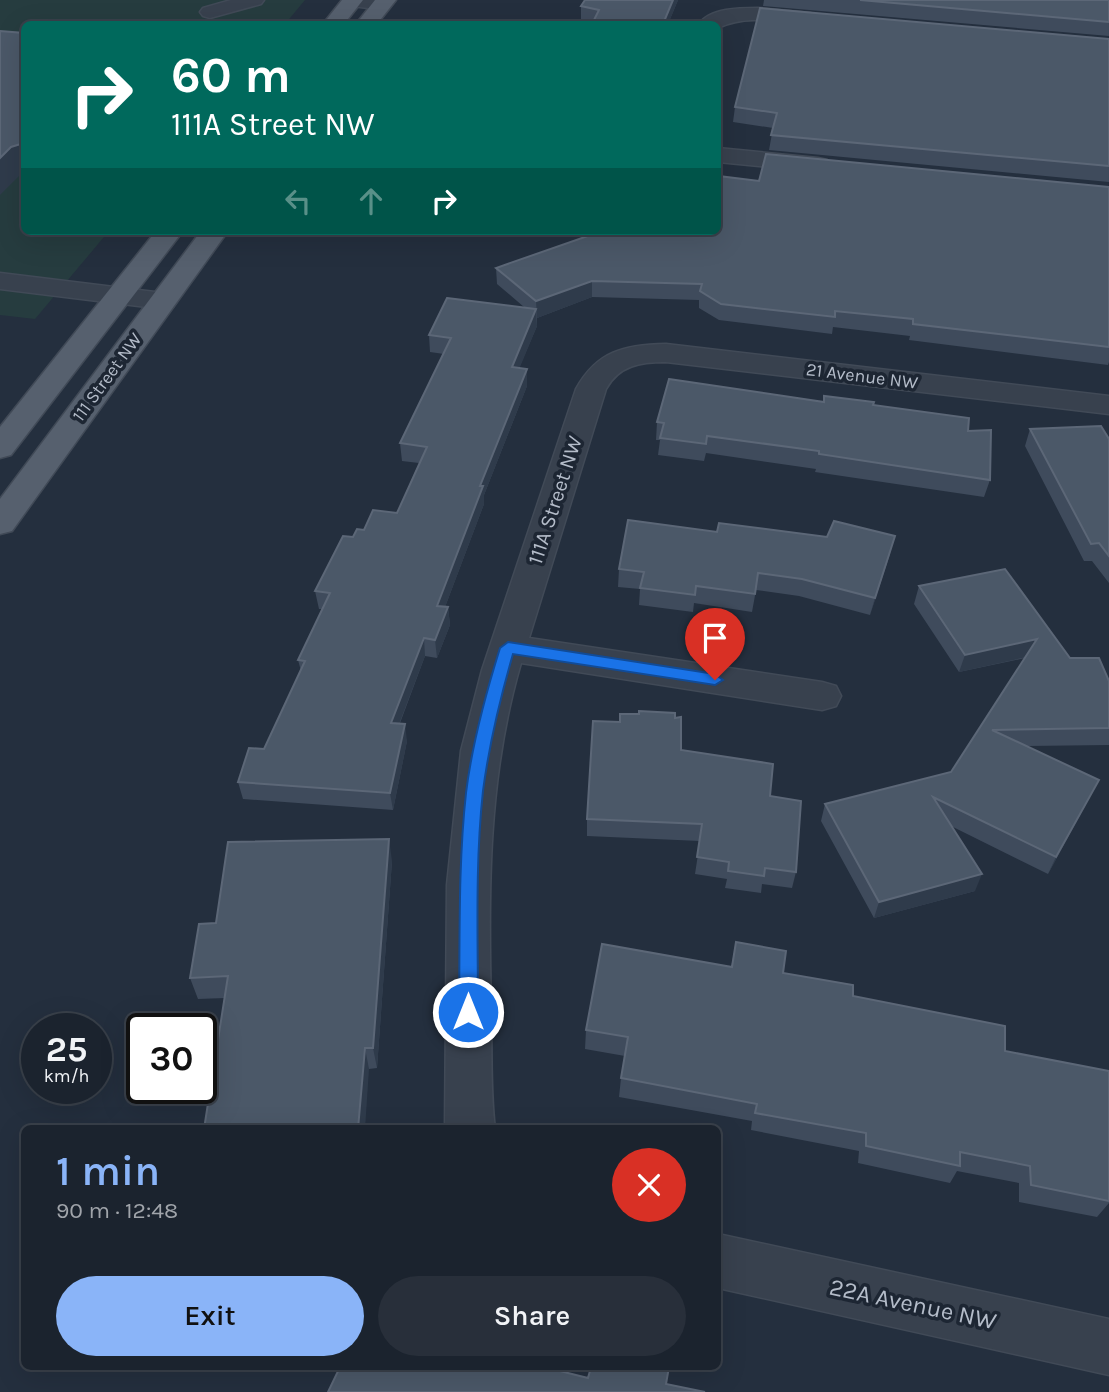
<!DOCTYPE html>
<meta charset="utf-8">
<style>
body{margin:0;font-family:Karla,sans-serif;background:#282f3a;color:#f1f3f6;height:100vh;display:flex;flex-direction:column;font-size:26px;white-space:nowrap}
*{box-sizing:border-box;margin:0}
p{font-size:23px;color:#a0a4aa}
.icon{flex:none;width:38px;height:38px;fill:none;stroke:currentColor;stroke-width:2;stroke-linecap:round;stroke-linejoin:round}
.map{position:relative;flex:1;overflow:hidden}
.panel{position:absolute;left:21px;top:1125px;width:700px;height:245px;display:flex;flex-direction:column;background:#1b232e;border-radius:10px;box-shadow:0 7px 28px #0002,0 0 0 2px #39404a}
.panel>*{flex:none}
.banner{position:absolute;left:21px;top:21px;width:700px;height:214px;border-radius:10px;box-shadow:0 7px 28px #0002,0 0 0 2px #39404a;background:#00695c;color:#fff;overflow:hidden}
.speed{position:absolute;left:21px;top:1013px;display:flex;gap:14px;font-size:35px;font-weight:700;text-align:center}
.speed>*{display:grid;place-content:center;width:91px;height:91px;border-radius:50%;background:#1b232e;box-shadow:0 7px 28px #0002,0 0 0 2px #39404a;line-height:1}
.speed small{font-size:18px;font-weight:400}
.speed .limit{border:4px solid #111;border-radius:10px;background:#fff;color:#111}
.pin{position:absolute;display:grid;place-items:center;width:60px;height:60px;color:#fff;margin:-72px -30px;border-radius:50% 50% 50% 0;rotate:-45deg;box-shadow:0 0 7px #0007}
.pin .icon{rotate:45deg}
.me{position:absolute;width:77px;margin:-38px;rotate:0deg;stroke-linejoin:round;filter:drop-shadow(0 0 5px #0008)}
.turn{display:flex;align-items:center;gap:24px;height:147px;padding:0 35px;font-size:32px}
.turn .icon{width:91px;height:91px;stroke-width:2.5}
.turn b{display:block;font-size:49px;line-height:60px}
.lanes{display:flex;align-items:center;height:66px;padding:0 35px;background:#0003;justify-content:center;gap:35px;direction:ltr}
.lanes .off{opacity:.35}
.round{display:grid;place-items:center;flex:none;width:74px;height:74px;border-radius:37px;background:#282f3a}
.headline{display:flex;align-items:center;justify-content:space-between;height:119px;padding:0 35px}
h1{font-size:42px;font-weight:600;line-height:52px;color:#8ab4f8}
.cta{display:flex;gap:14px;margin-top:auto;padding:14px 35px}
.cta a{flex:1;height:80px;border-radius:42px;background:#8ab4f8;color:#111;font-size:28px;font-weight:600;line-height:80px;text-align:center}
.cta a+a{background:#282f3a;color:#f1f3f6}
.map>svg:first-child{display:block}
.green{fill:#263c3f}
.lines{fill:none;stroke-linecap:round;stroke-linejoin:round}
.minor-casing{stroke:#414a57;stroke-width:3}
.major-casing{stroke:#414a57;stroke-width:3}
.minor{fill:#38414e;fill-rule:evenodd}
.major{fill:#56606e;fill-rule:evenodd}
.wall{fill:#3f4b5c}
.shaded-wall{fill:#2f3b4b}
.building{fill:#4b5868;stroke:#5c6777;stroke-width:2}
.route{fill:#1a73e8;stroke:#114b97;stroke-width:2}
.labels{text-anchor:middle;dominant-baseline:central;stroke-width:7;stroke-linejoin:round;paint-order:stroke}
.far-street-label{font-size:18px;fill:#b4bcc9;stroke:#1d2633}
.street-label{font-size:21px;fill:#b4bcc9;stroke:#1d2633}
.near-street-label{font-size:24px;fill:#b4bcc9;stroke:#1d2633}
</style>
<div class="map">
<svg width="1109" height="1392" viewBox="0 0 1109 1392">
<rect width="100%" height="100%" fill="#242f3e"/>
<path class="green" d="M0 0H305L285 24H24V231H109L35 319 0 315Z"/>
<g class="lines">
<defs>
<g id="minor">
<path d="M231 0H264L261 4 210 18 203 16 200 12 203 8Z"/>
<path d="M343 0H392L393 2 390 6C377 10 359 8 346 4Z"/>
<path d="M758 8 810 13 817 15 820 19 817 23 810 25C779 22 746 14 718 28V24H699C710 8 740 8 758 8Z"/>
<path d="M718 148 818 158 827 160 830 165 827 170 818 172 718 162Z"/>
<path d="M0 273 163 293 173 295 177 301 173 307 163 309 0 289Z"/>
<path d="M666 344 1109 396V414L666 362C641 362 619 365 606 389L529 638 822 682 836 686 841 696 836 706 822 710 521 663C488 775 488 891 491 1006 492 1047 490 1089 495 1129H445L447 885 461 751 482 670 576 389C597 351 624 345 666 344Z"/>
<path d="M718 1234 1109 1319V1375L718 1288Z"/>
</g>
<g id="major">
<path d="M342 0H363L344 24H323Z"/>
<path d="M375 0H396L377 24H356Z"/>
<path d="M156 231H183L11 455 0 458V427Z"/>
<path d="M201 231H228L12 531 0 534V499Z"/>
</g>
</defs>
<use href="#minor" class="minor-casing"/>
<use href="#major" class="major-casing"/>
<use href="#minor" class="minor"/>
<use href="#major" class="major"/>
</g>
<g class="wall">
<path d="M585 0H678L668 24 592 23 581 21V6Z"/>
<path d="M764 0H1109V36L763 6Z"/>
<path d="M1109 39V182L769 150 773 128 733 122 735 107Z"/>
<path d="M759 181 1109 187V362L1108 365 909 340 910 336 833 327 832 334 719 320 699 308V300L592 297 537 318V326L519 368 527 369V386L484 495V504L445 607H448L450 625 437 658 425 656 400 723 407 741 393 810 243 799 238 782 264 749 301 671 298 660 322 609H319L315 591 353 537 364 530 397 513 419 463 402 461 400 443 444 354 430 352 429 335 524 307 497 284 496 268 596 233 594 231H718Z"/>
<path d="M823 402 873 405 968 431 990 480 984 497 815 472 816 469 706 453 704 461 658 455 660 440H656L657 422Z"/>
<path d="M1030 429 1109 439V583L1092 561H1084L1025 446Z"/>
<path d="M717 532 890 554 870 615 799 596 756 590 752 612 694 603 693 612 639 605 640 589 618 587 619 569Z"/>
<path d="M919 586 1070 658 1109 681V745L1027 746 1099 780 1048 874 951 826 975 891 874 918 821 821 825 804 951 772 1025 658 959 672 914 604Z"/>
<path d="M675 718 681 750 770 796 796 872 792 888 762 884 761 893 725 888 727 879 695 874 700 841 587 836V819L619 722Z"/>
<path d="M392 861 377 1068 369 1069 225 998 198 999 190 978 216 923Z"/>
<path d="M736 942 783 973 853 996 1005 1051 1109 1071V1203L1097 1217 1019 1202V1183L957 1171 950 1183 858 1163 859 1151 751 1130 752 1121 619 1097 621 1078 625 1056 585 1049 586 1030 731 967Z"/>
</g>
<g class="shaded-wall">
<path d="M673 0H678L668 24H663Z"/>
<path d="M24 143V174L20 175 0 195V158L11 147Z"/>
<path d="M592 281V297L537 318 536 301Z"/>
<path d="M536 309 537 326 513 384 512 367Z"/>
<path d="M527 369V386L484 495V504L439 623 437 606 480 486Z"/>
<path d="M895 536 890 554 870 615 875 598Z"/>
<path d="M448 607 450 625 437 658 435 640Z"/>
<path d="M424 638 425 656 393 740 391 723Z"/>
<path d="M1037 639 1031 656 959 672 965 655Z"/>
<path d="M405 724 407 741 393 810 390 793Z"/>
<path d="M1099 780 1090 797 1048 874 1056 857Z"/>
<path d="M389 839 392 861 377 1068 373 1048Z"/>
<path d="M982 874 975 891 874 918 879 902Z"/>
<path d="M365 1048 369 1069 365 1129H358Z"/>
</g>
<g class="building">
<path d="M585 0H673L663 24H592L599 10 581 6Z"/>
<path d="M860 0H1109V22Z"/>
<path d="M760 8 1109 39V166L771 135 777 113 735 107Z"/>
<path d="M0 31 24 33V143L11 147 0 158Z"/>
<path d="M766 154 1109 187V347L913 324V319L835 311V317L721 304 700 291 702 284 592 281 536 301 496 268 602 231H718V176L759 181Z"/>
<path d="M447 298 536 309 512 367 527 369 480 486H483L437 606 448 607 435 640 424 638 391 723 405 724 390 793 238 782 249 748 264 749 305 661 298 660 330 593 315 591 343 536 353 537 357 529 364 530 373 510 397 513 427 447 400 443 451 338 429 335Z"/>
<path d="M669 379 824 402V396L874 402 873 405 969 418 968 431 991 430 990 480 819 454V451L707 436 706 444 660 438 664 423 657 422Z"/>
<path d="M1101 426 1109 439V556L1099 543 1091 544 1030 429Z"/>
<path d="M628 520 717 532 719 523 827 537 834 521 895 536 875 598 802 579 758 573 755 594 696 586 695 595 640 588 644 572 619 569Z"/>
<path d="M1005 569 1070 658H1099L1109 681V728L992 730 1099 780 1056 857 933 797 982 874 879 902 825 804 951 772 1037 639 965 655 919 586Z"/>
<path d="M639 711 675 713V718L681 717V750L773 764 770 796 801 801 796 872 765 868 764 876 728 871 729 862 697 857 702 824 587 819 593 721 620 722V714H639Z"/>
<path d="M389 839 373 1048H365L358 1129H204L228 976 190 978 199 924 216 923 228 842Z"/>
<path d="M736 942 786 951 783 973 853 985V996L1005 1026V1051L1109 1071V1201L1031 1185 1030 1166 960 1152V1166L866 1146V1133L755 1113 757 1104 621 1078 628 1037 586 1030 602 944 732 967Z"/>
<path d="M340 1367H544L588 1378 591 1367H669L666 1384 705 1392H328Z"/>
</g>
<path class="route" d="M508 642 715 674 723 680 715 685 513 654C500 699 489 745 483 791 475 864 478 939 478 1012L475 1018 468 1021 462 1018 459 1012C460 939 458 866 466 793 472 744 485 696 500 648Z"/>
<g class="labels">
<g class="far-street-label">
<text transform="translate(862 376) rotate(7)">21 Avenue NW</text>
<text transform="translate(107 377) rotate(-54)">111 Street NW</text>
</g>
<g class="street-label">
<text transform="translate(555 500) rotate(-72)">111A Street NW</text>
</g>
<g class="near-street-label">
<text transform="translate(913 1304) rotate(12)">22A Avenue NW</text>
</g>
</g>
</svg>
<div class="speed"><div>25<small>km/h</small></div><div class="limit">30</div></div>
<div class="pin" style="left:715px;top:680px;background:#d93025"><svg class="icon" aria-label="arrive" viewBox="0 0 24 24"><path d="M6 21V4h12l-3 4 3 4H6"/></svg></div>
<svg class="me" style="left:468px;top:1012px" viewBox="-20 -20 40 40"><circle r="17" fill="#1a73e8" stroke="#fff" stroke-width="3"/><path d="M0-11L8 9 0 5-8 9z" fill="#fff"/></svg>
<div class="banner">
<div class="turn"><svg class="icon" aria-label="right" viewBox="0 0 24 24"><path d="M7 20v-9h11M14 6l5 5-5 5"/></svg><div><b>60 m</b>111A Street NW</div></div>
<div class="lanes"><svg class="icon off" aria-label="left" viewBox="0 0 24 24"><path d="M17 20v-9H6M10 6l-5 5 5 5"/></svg><svg class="icon off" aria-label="ahead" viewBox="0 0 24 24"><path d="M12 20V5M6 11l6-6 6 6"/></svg><svg class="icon" aria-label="right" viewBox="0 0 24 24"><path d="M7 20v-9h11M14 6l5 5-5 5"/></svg></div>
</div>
<section class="panel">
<div class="headline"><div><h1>1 min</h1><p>90 m · 12:48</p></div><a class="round" style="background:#d93025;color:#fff"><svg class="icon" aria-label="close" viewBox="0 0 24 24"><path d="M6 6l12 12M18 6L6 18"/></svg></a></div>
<div class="cta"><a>Exit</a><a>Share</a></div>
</section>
</div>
